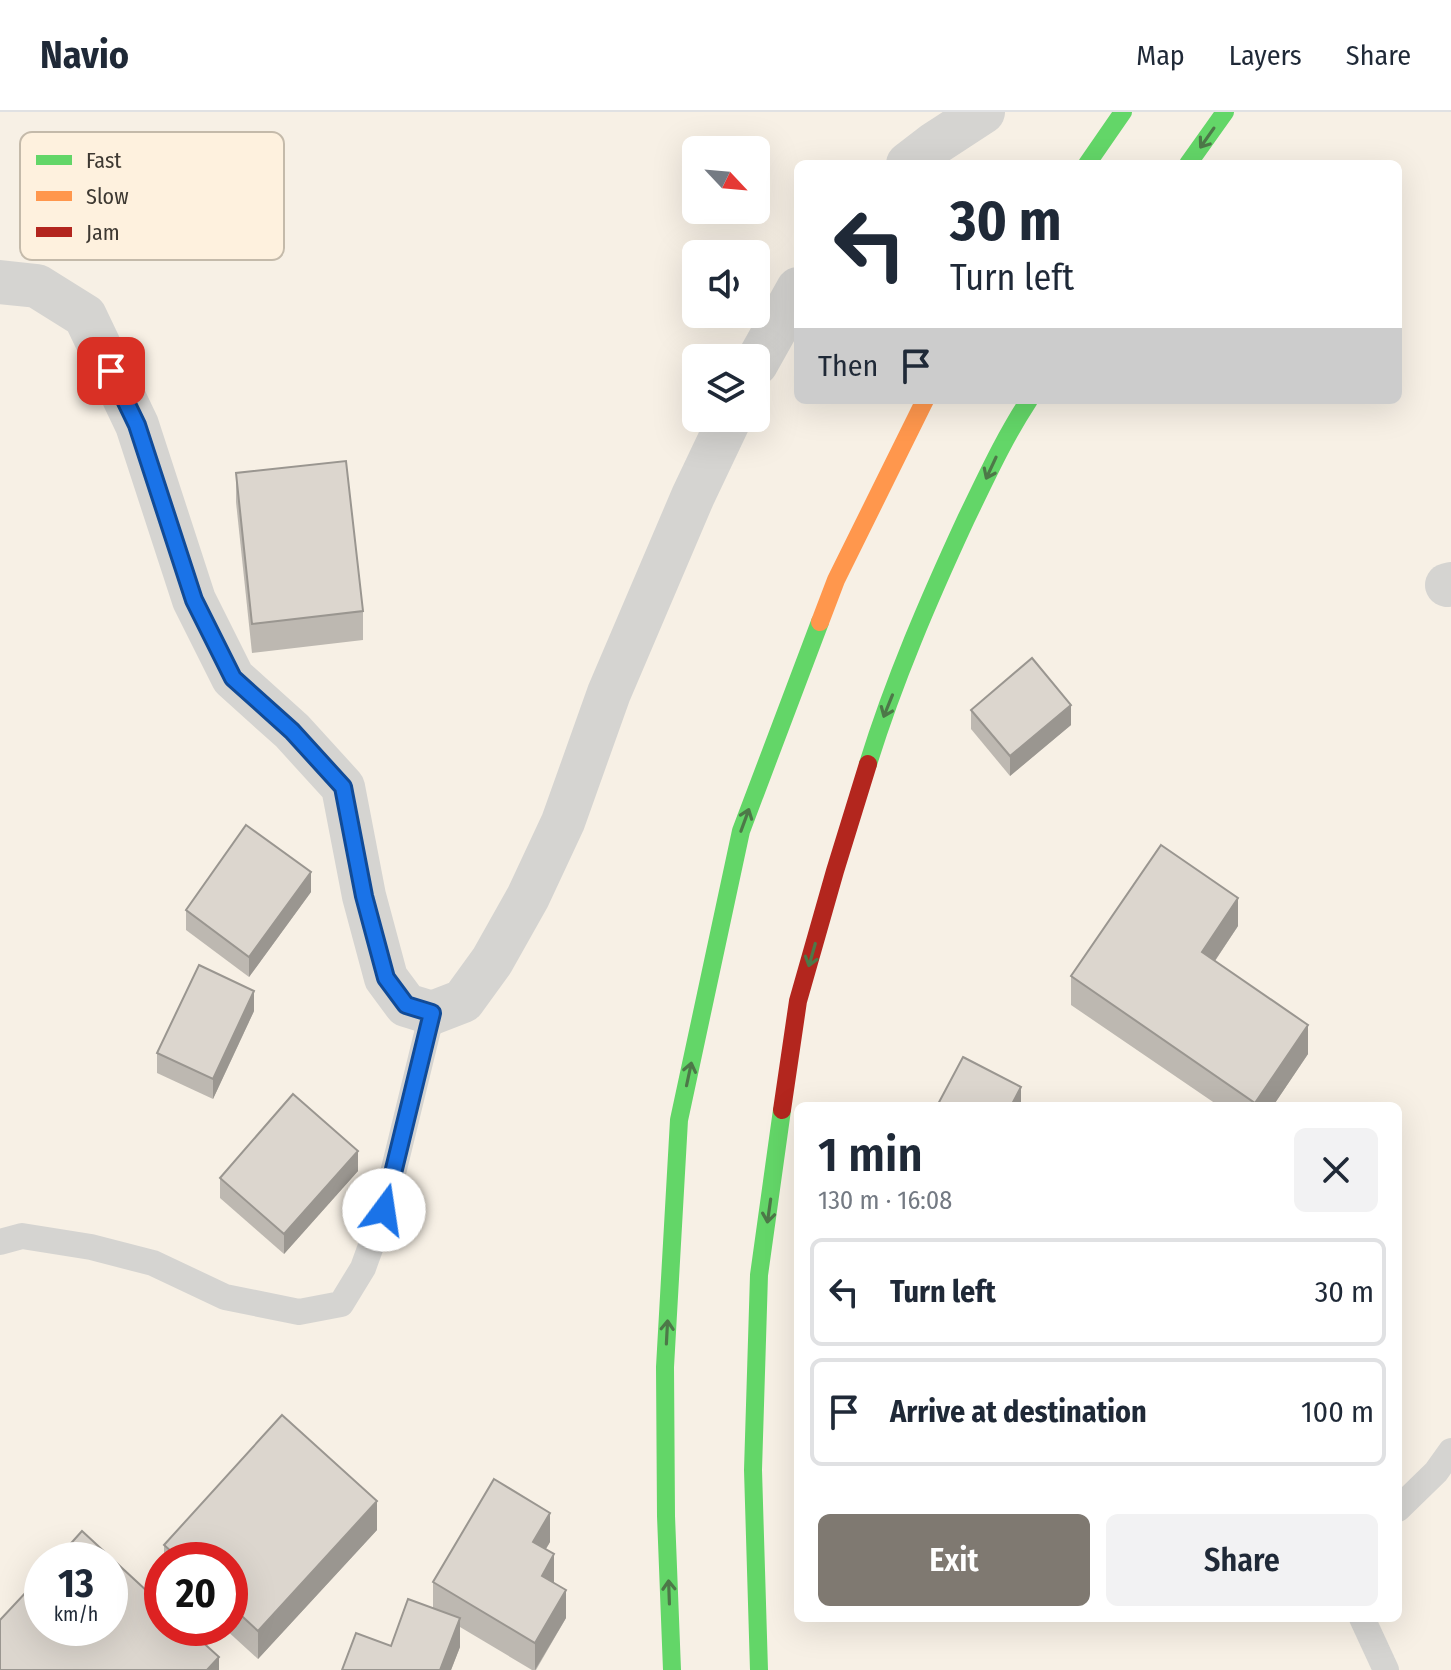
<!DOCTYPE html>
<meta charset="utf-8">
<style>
body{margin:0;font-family:"Fira Sans Condensed",sans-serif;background:#f2f2f3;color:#1f2937;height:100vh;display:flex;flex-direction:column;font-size:30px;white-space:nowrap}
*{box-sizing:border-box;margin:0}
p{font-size:26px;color:#747a83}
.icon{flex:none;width:44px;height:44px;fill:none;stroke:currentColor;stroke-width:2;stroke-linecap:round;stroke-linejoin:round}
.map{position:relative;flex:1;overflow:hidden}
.sheet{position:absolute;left:794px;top:990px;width:608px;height:520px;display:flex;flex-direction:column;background:#fff;border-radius:12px;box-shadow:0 8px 32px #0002}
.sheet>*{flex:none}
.hud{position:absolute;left:794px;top:48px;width:608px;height:244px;border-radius:12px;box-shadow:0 8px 32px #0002;background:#fff;color:#1f2937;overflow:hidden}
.needle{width:52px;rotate:116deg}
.controls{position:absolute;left:682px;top:24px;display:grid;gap:16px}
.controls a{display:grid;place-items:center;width:88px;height:88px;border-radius:12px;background:#fff;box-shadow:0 8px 32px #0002;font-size:40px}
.speed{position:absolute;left:24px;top:1430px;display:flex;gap:16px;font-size:40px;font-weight:700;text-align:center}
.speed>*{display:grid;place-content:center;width:104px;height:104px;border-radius:50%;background:#fff;box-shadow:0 8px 32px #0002;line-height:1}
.speed small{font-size:20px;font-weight:400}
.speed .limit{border:12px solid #d22;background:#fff;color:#111}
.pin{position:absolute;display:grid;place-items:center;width:68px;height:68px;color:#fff;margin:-34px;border-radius:16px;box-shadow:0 4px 12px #0006}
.me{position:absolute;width:88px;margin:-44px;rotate:14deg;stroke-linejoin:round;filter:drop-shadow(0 0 6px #0008)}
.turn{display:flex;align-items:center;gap:28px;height:168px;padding:0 24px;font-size:36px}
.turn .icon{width:104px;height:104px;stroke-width:2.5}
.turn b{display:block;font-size:56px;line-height:68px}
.then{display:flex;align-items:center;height:76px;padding:0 24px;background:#0003;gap:16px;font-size:30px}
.round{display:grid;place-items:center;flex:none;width:84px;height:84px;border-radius:12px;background:#f2f2f3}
.summary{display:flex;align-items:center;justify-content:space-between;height:136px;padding:0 24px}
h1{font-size:48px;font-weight:600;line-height:60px}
.action{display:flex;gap:16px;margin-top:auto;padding:16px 24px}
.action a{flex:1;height:92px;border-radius:12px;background:#7f7971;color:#fff;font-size:32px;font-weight:600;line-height:92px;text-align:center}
.action a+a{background:#f2f2f3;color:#1f2937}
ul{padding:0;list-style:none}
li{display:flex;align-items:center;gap:24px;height:108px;margin:0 16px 12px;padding:0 8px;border:4px solid #e0e1e3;border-radius:12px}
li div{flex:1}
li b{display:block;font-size:30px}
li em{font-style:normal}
header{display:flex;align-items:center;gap:48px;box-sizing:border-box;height:112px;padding:0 40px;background:#fff;border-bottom:2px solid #e0e1e3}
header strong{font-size:38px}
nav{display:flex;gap:44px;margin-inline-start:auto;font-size:28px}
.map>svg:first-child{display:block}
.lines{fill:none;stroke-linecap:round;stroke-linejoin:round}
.lane{stroke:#d5d4d1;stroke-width:26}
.street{stroke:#d5d4d1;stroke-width:44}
.fast{stroke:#63d668;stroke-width:18}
.slow{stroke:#ff974d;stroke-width:18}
.jam{stroke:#b3261e;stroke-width:18}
.wall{fill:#bdb8b1}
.shaded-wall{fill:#9a9690}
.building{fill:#dcd6ce;stroke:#9a9690;stroke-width:2}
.oneway{stroke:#4d7848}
.route-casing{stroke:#114b97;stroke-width:20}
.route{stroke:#1a73e8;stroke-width:14}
.key{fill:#fef1de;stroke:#c4baaa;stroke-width:2}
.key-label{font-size:22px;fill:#3e3932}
</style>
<header>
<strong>Navio</strong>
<nav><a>Map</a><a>Layers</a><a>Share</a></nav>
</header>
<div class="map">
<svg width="1451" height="1558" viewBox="0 0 1451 1558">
<rect width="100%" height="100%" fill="#f7f0e5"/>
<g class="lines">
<g class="lane">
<path d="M0 1130 22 1124 91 1135 153 1151 225 1185 299 1200 341 1192 363 1156 384 1098 432 901"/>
<path d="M1398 1397 1436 1360 1451 1339"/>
<path d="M1362 1506 1386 1558"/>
</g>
<g class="street">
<path d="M908 52 934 32 983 0"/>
<path d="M0 170 37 174 85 204 137 313 194 488 233 566 292 619 343 675 364 784 386 866 406 893 432 901 463 889 492 849 528 785 563 710 609 581 693 384 730 306"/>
<path d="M756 252 798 177"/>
<path d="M1447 473 1451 472"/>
</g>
<g class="fast">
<path d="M1087 52 1123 0"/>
<path d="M1188 52 1225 0"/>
<path d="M868 652C894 568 929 487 966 407 986 366 1004 326 1029 288"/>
<path d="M672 1558 666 1404 665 1255 679 1008 741 719 820 510"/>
<path d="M759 1558 753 1358 759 1163 782 998"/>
</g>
<path class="slow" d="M820 510 836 468 925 288"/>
<path class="jam" d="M782 998 798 889 835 759 868 652"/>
</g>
<g class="wall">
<path d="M236 361 363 499V528L252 541 236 390Z"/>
<path d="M971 598 1071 613 1010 664 971 617Z"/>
<path d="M311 780 249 865 186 818V798Z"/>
<path d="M1238 814 1215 849 1308 942 1273 994H1219L1071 893V864Z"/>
<path d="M254 899 213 987 157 961V941Z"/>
<path d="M358 1059 284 1142 220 1086V1066Z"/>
<path d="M377 1418 258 1547 224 1516H230V1448H164V1433Z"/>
<path d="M550 1430 546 1437 554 1471 566 1506 536 1558H532L460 1515V1535L451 1558H342L391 1534 433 1496V1470Z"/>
</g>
<g class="shaded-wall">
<path d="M1071 593V613L1010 664V644Z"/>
<path d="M311 760V780L249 865V845Z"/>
<path d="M1238 786V814L1202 868V840Z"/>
<path d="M254 879V899L213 987V967Z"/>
<path d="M1308 913V942L1273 994H1255V991Z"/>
<path d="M1021 975V994H1011Z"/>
<path d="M358 1039V1059L284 1142V1122Z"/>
<path d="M377 1389V1418L258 1547V1519Z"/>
<path d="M550 1401V1430L533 1458V1430Z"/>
<path d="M554 1442V1470L542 1493V1464Z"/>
<path d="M566 1478V1506L535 1558V1531Z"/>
<path d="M460 1506V1535L451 1558H440Z"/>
<path d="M219 1545V1558H207Z"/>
</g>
<g class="building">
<path d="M346 349 363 499 252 512 236 361Z"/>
<path d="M1032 546 1071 593 1010 644 971 598Z"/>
<path d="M246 713 311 760 249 845 186 798Z"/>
<path d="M1161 733 1238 786 1202 840 1308 913 1255 991 1071 864Z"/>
<path d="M199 853 254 879 213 967 157 941Z"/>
<path d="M963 945 1021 975 1011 994H937Z"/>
<path d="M293 982 358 1039 284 1122 220 1066Z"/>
<path d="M282 1303 377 1389 258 1519 230 1493V1448H181L164 1433Z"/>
<path d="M494 1367 550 1401 533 1430 554 1442 542 1464 566 1478 535 1531 433 1470Z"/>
<path d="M82 1419 162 1493V1516H187L219 1545 207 1558H0V1508L42 1463V1516H110V1448H56Z"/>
<path d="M408 1487 460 1506 440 1558H342L356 1521 391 1534Z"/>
</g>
<defs><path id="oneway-shaft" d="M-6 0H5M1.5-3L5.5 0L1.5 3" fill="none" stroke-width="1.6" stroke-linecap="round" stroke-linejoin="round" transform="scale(2)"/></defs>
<g class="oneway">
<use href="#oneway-shaft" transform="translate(1207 26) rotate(125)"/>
<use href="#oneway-shaft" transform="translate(991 356) rotate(115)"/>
<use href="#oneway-shaft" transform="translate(888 594) rotate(112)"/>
<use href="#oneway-shaft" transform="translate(745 708) rotate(-70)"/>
<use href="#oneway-shaft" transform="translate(812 843) rotate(106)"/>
<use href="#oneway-shaft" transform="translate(689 962) rotate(-78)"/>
<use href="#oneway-shaft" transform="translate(769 1099) rotate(98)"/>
<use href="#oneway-shaft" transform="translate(667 1220) rotate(-87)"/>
<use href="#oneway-shaft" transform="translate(669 1480) rotate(-92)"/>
</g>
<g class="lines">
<defs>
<path id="route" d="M111 259 137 313 194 488 233 566 292 619 343 675 364 784 386 866 406 893 432 901 384 1098"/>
</defs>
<use href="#route" class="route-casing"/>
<use href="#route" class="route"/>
</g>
<rect x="20" y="20" width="264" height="128" rx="12" class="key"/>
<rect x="36" y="43" width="36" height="10" fill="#63d668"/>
<rect x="36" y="79" width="36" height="10" fill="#ff974d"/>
<rect x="36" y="115" width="36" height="10" fill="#b3261e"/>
<g class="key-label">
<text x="86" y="56">Fast</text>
<text x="86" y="92">Slow</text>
<text x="86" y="128">Jam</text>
</g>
</svg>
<div class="controls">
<a><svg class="needle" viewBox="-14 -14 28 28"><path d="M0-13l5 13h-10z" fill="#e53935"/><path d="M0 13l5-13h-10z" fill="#747a83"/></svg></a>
<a><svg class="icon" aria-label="sound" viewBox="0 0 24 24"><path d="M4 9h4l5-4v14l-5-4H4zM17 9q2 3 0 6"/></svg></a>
<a><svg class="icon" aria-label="layers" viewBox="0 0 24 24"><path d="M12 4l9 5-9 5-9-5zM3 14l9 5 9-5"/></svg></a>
</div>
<div class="speed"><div>13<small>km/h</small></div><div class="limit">20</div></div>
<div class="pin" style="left:111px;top:259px;background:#d93025"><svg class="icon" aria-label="arrive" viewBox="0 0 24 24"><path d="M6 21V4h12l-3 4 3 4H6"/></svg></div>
<svg class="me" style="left:384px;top:1098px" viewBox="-20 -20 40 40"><circle r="19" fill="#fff"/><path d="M0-13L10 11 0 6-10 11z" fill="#1a73e8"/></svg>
<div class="hud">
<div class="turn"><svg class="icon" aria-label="left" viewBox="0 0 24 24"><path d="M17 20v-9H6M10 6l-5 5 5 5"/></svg><div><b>30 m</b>Turn left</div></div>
<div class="then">Then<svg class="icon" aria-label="arrive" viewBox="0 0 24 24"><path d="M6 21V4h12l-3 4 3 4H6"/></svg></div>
</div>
<section class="sheet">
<div class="summary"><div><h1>1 min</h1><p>130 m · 16:08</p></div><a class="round"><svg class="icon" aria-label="close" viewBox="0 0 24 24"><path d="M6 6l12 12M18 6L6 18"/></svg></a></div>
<ul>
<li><svg class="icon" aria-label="left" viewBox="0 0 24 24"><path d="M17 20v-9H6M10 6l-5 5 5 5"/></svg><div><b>Turn left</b></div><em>30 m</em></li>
<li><svg class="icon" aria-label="arrive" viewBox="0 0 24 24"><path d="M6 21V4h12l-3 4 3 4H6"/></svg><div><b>Arrive at destination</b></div><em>100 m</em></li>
</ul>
<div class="action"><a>Exit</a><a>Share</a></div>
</section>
</div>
